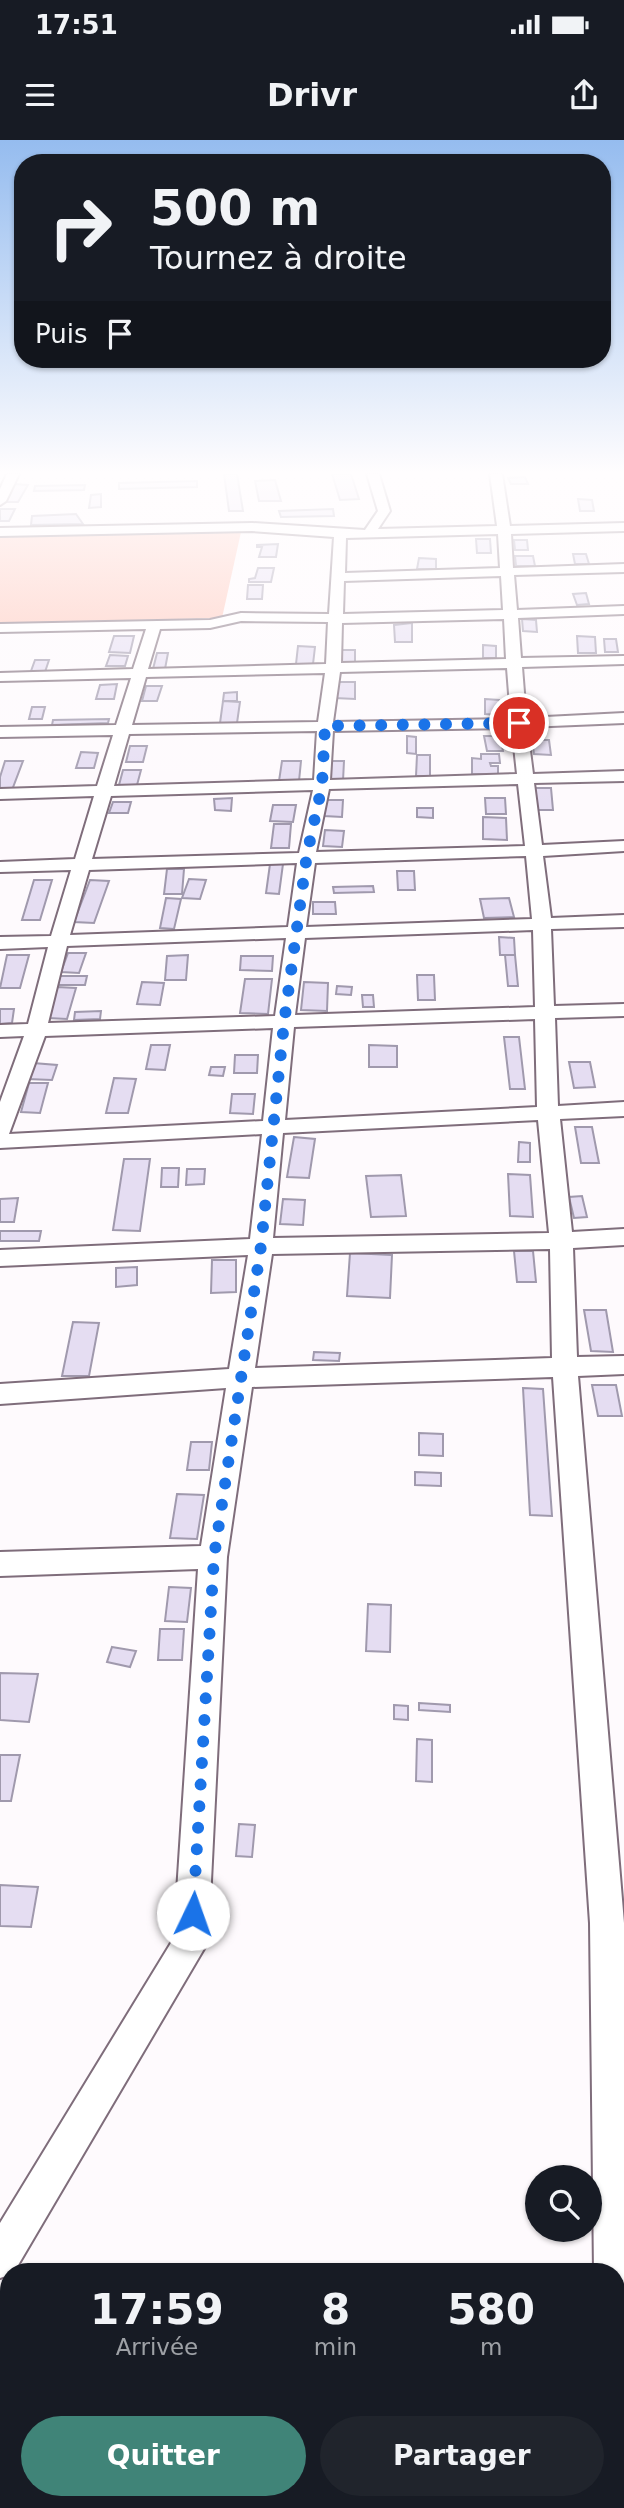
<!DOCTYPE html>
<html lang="fr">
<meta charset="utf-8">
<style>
body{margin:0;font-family:"DejaVu Sans",sans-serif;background:#20242c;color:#f1f3f6;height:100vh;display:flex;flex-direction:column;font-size:26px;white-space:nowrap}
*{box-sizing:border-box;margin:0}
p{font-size:23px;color:#9ea1a6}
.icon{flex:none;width:38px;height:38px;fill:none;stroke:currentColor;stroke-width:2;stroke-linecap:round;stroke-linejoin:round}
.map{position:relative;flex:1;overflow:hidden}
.side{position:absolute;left:0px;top:2123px;width:625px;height:247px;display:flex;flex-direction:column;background:#171b24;border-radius:28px 28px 0 0;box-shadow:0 2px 5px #0004}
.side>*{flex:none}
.top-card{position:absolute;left:14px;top:14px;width:597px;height:214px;border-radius:28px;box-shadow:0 2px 5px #0004;background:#171b24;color:#f1f3f6;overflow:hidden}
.controls{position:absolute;left:525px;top:2025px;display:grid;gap:14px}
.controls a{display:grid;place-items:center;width:77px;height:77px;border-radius:50%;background:#171b24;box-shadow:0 2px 5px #0004;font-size:35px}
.pin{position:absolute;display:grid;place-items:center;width:60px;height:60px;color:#fff;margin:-30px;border:4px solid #fff;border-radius:50%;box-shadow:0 2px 7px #0007}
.me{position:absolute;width:77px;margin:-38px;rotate:3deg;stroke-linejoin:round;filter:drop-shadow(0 0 5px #0008)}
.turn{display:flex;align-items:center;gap:24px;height:147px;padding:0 21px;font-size:32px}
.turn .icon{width:91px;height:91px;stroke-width:2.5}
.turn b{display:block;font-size:49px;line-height:60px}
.then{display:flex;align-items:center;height:66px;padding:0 21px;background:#0003;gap:14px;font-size:26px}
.eta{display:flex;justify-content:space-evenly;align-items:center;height:119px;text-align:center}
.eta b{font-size:42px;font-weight:700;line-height:49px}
.button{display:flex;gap:14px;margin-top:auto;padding:14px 21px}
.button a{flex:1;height:80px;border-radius:42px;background:#408478;color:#fff;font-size:28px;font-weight:700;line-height:80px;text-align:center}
.button a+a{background:#20242c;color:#f1f3f6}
.status{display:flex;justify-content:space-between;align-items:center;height:49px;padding:0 35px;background:#171b24;direction:ltr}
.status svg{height:19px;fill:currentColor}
header{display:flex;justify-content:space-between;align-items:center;height:91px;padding:0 21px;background:#171b24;font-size:32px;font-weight:700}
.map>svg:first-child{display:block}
.green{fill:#fec1b3}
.building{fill:#e5ddf2;stroke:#a099ad;stroke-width:2}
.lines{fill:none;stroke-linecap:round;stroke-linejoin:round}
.street-casing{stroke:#7f6d7b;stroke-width:4}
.street{fill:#fff;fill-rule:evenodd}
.route{stroke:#1a73e8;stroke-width:12;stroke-dasharray:0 21.6}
</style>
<div class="status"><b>17:51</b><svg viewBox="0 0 49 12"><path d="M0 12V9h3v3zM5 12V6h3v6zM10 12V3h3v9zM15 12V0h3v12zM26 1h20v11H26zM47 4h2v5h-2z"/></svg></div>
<header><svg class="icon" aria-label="menu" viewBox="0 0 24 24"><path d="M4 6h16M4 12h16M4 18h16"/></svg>Drivr<svg class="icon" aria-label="share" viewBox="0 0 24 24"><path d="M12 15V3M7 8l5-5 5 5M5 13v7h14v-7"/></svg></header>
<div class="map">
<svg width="624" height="2368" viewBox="0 0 624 2368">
<rect width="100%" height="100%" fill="#fefafd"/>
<path class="green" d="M241 392 222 478 0 483V397Z"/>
<g class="building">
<path d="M224 334H237L243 371H229Z"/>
<path d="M332 334H351L359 359 340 360Z"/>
<path d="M525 337 528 344H511L508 338Z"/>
<path d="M275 340 281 361H259L255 341Z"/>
<path d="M197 341V347L119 349V343Z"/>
<path d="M14 344 28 345 18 362H3Z"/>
<path d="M85 345 84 350 34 351 35 346Z"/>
<path d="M101 354V367L89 368 91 355Z"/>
<path d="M578 359 592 360 594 371H580Z"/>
<path d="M0 369H15L9 381H0Z"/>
<path d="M333 369 334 376 281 377 279 371Z"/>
<path d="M76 374 83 384 31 385 32 376Z"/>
<path d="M476 399H490L491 413H477Z"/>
<path d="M514 400H527L528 410H515Z"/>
<path d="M278 404 276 417H259L262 407H257V405Z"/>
<path d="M573 414H586L589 424H575Z"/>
<path d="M515 416H533L535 426H516Z"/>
<path d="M419 418 436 419V429H417Z"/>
<path d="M258 428H274L271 442H249V439L255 438Z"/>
<path d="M248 445H263L262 459H247Z"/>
<path d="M586 453 589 464 577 465 573 454Z"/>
<path d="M522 479 536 480 537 492 523 491Z"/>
<path d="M412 483V502H395L394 485Z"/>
<path d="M114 496H134L130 513 109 512Z"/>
<path d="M577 496 595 497 596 513H578Z"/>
<path d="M604 499H616L618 512H605Z"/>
<path d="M483 505 496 506V518H483Z"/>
<path d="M298 506 315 507 313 524H296Z"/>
<path d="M340 510H355V523L340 522Z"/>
<path d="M157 513H168L165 529H153Z"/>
<path d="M110 515 128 516 125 526H106Z"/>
<path d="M35 520H49L45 532 31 531Z"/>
<path d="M337 542H355V559L335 558Z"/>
<path d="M117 544 114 559H96L100 545Z"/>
<path d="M146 546H162L157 561H142Z"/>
<path d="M237 552V561H223L224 553Z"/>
<path d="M485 559 499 560 500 575 485 574Z"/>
<path d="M223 561 240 562 237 583H220Z"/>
<path d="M32 567H45L42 579H29Z"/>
<path d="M109 579 108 583 52 585 53 580Z"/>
<path d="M407 596 416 597V614L407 613Z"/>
<path d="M484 596H500L503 611H487Z"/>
<path d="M532 600H549L551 615 534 614Z"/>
<path d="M130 606H147L143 622H126Z"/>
<path d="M81 612 98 613 94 628H76Z"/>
<path d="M481 614H499L500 623H490L491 626H498V635L472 634V618L481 619Z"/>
<path d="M417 615H430V636H416Z"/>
<path d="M5 621H23L12 650 0 651V637Z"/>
<path d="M282 621H301L299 641H279Z"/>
<path d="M329 621H344L343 641 328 640Z"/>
<path d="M123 630H141L137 645H119Z"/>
<path d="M534 648H551L553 670H535Z"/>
<path d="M232 658 231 671 215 670 214 659Z"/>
<path d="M485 658H505L506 674H486Z"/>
<path d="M325 660H343L342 677 324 676Z"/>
<path d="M113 662H131L128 673H109Z"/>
<path d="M273 665H296L293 682 270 681Z"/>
<path d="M417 668H433V678L417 677Z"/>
<path d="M483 677 506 678 507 700 483 699Z"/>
<path d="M274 684H291L289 708H271Z"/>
<path d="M325 690 344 691 342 707 323 706Z"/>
<path d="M270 724H283L279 754 266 753Z"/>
<path d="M167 729H184L182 754H164Z"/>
<path d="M397 731H414L415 750H398Z"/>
<path d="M189 739 206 740 200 759 182 758Z"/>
<path d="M34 740H52L40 780H22Z"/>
<path d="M90 740 109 741 94 783 74 782Z"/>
<path d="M373 746 374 752 334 753 333 747Z"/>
<path d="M166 758 181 759 174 789 160 788Z"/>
<path d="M509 758 514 777 484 778 480 759Z"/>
<path d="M313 762H335L336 774H313Z"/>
<path d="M499 797 514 798 515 815H500Z"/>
<path d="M68 813H86L79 833 61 832Z"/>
<path d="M7 815H29L20 848H0Z"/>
<path d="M188 815 186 840H165L167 816Z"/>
<path d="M505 815H515L518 846H508Z"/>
<path d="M241 816H273L272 831 240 830Z"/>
<path d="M417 835H434L435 860H418Z"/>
<path d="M60 836H87L85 845H58Z"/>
<path d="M245 839H272L268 874 240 873Z"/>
<path d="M142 842 164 843 160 865 137 864Z"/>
<path d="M304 842 328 843 327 871 301 870Z"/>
<path d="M337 846 352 847 351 855 336 854Z"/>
<path d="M57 847 76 848 67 879 48 878Z"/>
<path d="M362 855H373L374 867H363Z"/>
<path d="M0 869H14L12 883 0 884Z"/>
<path d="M101 871 100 879 74 880 75 872Z"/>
<path d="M504 897H519L525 949H510Z"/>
<path d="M151 905H170L165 930 146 929Z"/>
<path d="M369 905 397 906V927H369Z"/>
<path d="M235 915H258L257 933H234Z"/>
<path d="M569 922H590L595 947 574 948Z"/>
<path d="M33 923 57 925 52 940 27 939Z"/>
<path d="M211 927H225L223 936 209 935Z"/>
<path d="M114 938 136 939 128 973H106Z"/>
<path d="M29 943H48L40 973 21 972Z"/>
<path d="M232 954H255L253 974 230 973Z"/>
<path d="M575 987H592L599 1023H581Z"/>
<path d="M294 997 315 999 309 1038 287 1037Z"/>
<path d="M519 1002 530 1003V1022H518Z"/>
<path d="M124 1019H150L140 1091 113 1090Z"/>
<path d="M162 1028H179L178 1047H161Z"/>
<path d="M187 1029H205L204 1044 186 1045Z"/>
<path d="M508 1034 530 1035 533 1077 510 1076Z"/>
<path d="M401 1035 406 1076 371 1077 366 1036Z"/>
<path d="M582 1056 587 1077 574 1078 569 1057Z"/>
<path d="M18 1058 14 1082H0V1059Z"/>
<path d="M283 1059 305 1060 303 1085 280 1084Z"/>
<path d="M0 1091H41L39 1101H0Z"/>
<path d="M514 1111H533L536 1142H517Z"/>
<path d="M350 1113 392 1115 390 1158 347 1156Z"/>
<path d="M212 1120H236V1152L211 1153Z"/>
<path d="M137 1127V1145L116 1147V1128Z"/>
<path d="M584 1170H606L613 1212 591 1211Z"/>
<path d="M73 1182 99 1183 89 1236H62Z"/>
<path d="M314 1212 340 1213 339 1221 313 1220Z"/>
<path d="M592 1245H616L622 1276H598Z"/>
<path d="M523 1248 543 1249 552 1376 530 1375Z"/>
<path d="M419 1293 443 1294V1316L419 1315Z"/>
<path d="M191 1302H212L209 1330H187Z"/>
<path d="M415 1332 441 1333V1346L415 1345Z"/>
<path d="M177 1354 204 1355 197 1399 170 1398Z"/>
<path d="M169 1447 191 1448 187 1482 165 1481Z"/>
<path d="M368 1464 391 1465 390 1512 366 1511Z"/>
<path d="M160 1489H184L182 1520H158Z"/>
<path d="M112 1507 136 1511 130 1527 107 1522Z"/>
<path d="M0 1533 38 1534 29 1582 0 1580Z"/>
<path d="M419 1563 450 1565V1572L419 1570Z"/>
<path d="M394 1565 408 1566V1580L394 1579Z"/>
<path d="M417 1599 432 1600V1642L416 1641Z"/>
<path d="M0 1615H20L11 1661H0Z"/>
<path d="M239 1684 255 1685 252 1717 236 1716Z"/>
<path d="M0 1745 38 1747 31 1787 0 1786Z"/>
</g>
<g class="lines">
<defs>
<g id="street">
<path d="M7 334H19L6 361 0 365V349Z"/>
<path d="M367 334H379L390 371 378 389 497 386 490 334H502L510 386 624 383V391L511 394 513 428 624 424V432L514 435 517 470 624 466V474L518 478 521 518 624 516V524L522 527 526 578 624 573V583L527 587 533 634 624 631V641L534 643 542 705 624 701V711L543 716 551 778 624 775V787L551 789 554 866 624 864V876L555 878 558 966 624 962V976L560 979 572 1092 624 1089V1105L573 1108 577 1217 624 1216V1234L578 1236 624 1783V2147L616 2150V2132H594L590 1783 553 1237 252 1247 227 1417 208 1802 14 2132H9V2135L0 2138V2083L174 1798 198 1429 0 1436V1412L201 1406 226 1248 0 1264V1244L229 1229 248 1115 0 1126V1110L250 1099 262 994 0 1008V962L24 896 0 897V885L28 884 48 807 0 809V797L51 796 71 730 0 732V722L75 719 94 656 0 659V649L97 646 113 595 0 597V587L116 585 131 538 0 541V533L133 529 146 489 0 492V484L210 480 241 473 329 474 334 397 252 391 0 396V388L252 383 365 390 378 371ZM498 394 500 428 345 433 346 398ZM501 436 503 470 343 474 344 441ZM504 479 506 519 341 523 342 483ZM241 481 328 482 326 524 148 529 160 489 210 488ZM507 528 511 579 333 582 340 532ZM325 533 318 582 132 585 146 537ZM512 588 517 634 330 640 333 591ZM317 591 314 640 114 646 129 594ZM518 644 525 706 316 712 329 649ZM313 650 299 713 92 719 111 656ZM526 716 532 779 306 787 315 723ZM297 723 288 787 70 795 89 730ZM533 790 535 867 295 875 305 798ZM286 798 275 876 48 883 67 806ZM535 879 537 967 285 980 294 887ZM273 888 263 981 9 994 45 896ZM538 980 549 1093 273 1098 283 993ZM550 1109 552 1218 255 1228 272 1114Z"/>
<path d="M616 2262 624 2266V2368H597V2361H616Z"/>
</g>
</defs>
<use href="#street" class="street-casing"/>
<use href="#street" class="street"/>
</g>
<linearGradient id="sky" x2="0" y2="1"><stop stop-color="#95bcef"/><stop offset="0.5" stop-color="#fffdfe"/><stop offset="1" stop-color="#fffdfe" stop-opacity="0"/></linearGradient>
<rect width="624" height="665" fill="url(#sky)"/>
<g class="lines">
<path class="route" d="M193 1774 214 1417 261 1106 284 883 307 714 322 646 325 586 519 583"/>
</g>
</svg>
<div class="controls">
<a><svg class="icon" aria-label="search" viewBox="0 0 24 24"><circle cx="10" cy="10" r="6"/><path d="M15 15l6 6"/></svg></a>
</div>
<div class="pin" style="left:519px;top:583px;background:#d93025"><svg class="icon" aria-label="arrive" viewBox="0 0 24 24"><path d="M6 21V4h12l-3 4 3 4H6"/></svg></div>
<svg class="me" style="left:193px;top:1774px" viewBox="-20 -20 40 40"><circle r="19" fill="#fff"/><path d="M0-13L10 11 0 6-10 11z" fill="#1a73e8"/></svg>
<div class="top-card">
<div class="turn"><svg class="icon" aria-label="right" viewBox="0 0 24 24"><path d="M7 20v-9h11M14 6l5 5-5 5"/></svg><div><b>500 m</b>Tournez à droite</div></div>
<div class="then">Puis<svg class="icon" aria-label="arrive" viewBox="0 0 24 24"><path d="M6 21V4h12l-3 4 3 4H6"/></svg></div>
</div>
<section class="side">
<div class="eta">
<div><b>17:59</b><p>Arrivée</p></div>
<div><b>8</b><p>min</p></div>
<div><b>580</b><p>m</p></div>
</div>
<div class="button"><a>Quitter</a><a>Partager</a></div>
</section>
</div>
